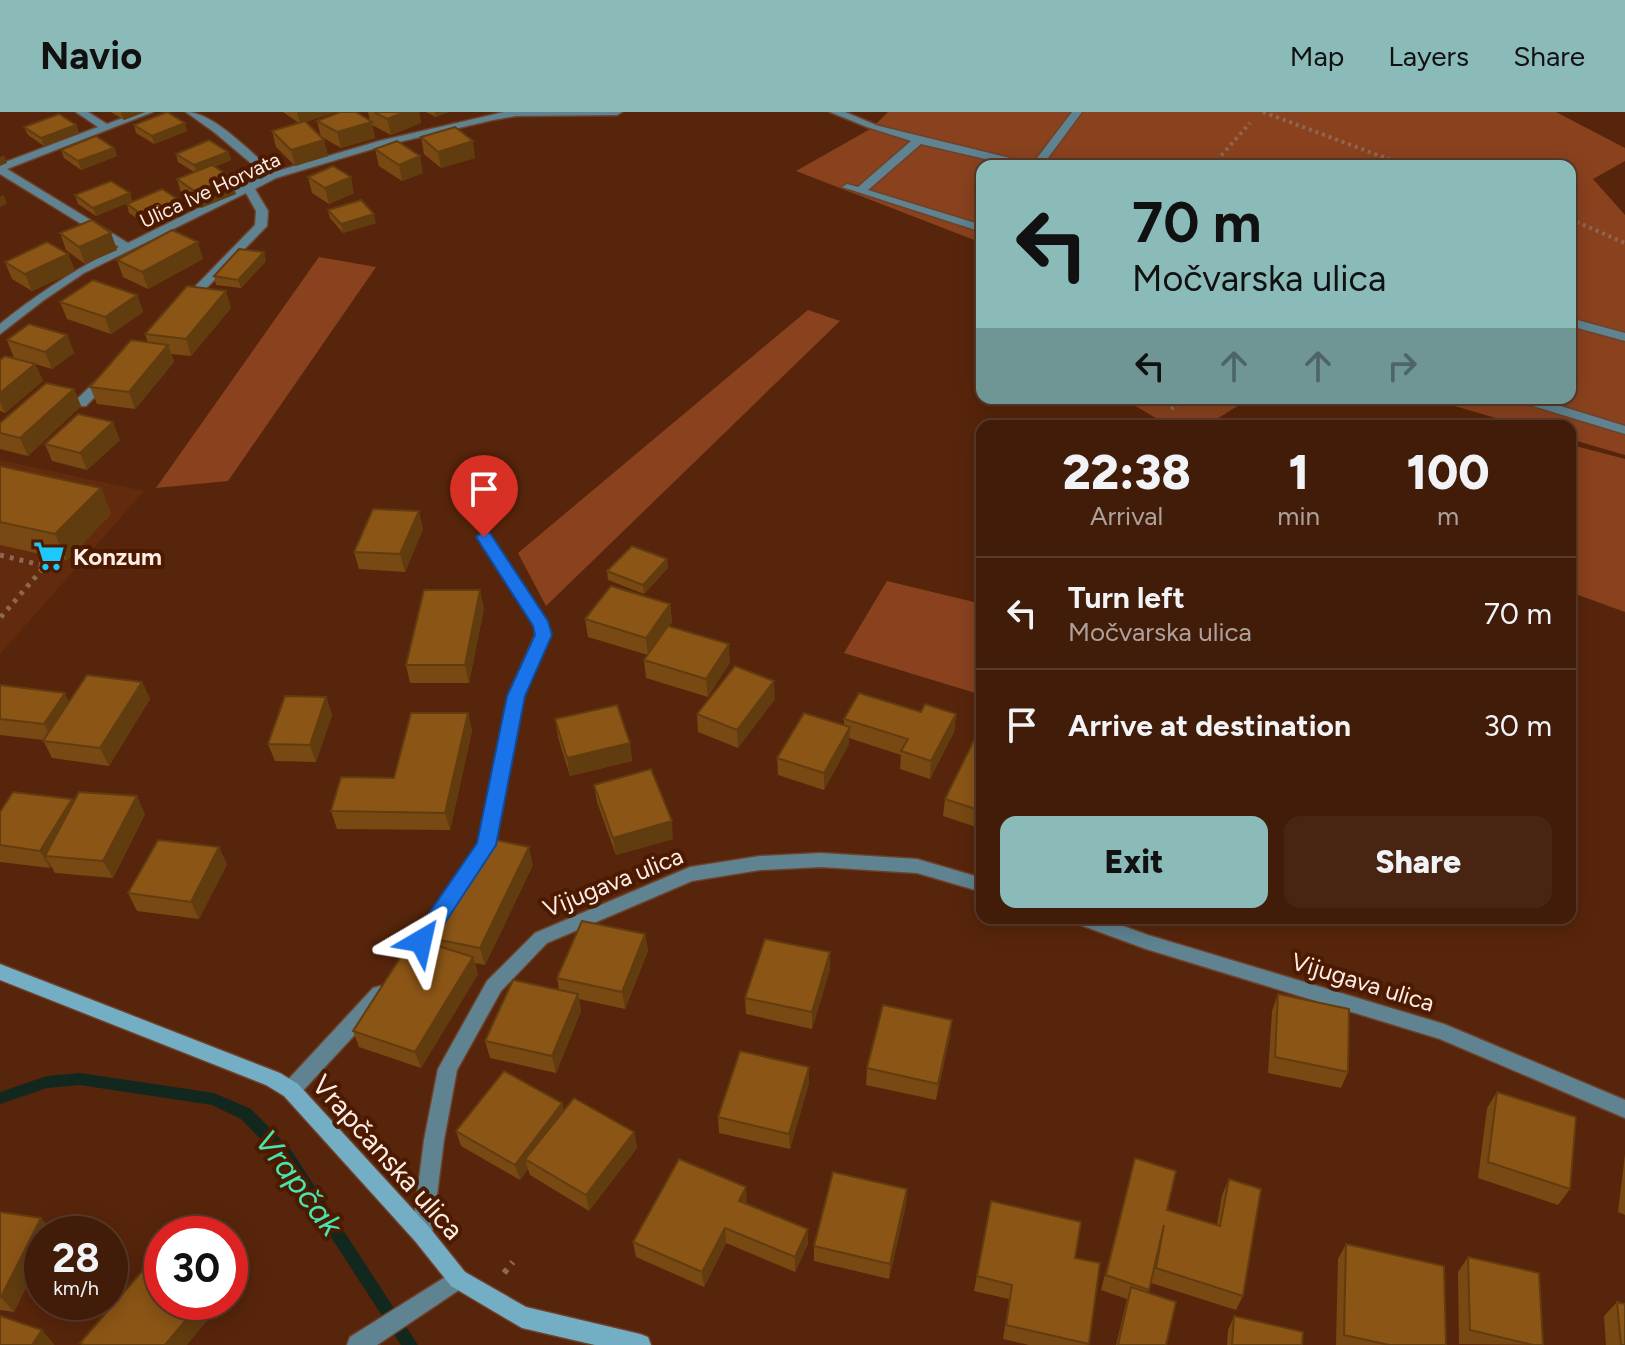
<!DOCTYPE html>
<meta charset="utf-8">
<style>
body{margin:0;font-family:Figtree,sans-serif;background:#482512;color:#f1f3f6;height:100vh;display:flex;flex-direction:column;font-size:30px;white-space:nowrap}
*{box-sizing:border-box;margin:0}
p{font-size:26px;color:#aea19c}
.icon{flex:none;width:44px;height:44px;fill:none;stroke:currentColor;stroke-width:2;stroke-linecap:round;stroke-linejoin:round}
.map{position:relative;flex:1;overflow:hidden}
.drawer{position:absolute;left:976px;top:308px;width:600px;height:504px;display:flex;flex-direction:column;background:#411c08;border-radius:16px;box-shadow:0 4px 20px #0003,0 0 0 2px #5a3a29}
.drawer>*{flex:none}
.guide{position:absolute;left:976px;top:48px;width:600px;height:244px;border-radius:16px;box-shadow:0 4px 20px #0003,0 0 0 2px #5a3a29;background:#8bbbb9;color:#111;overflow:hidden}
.speed{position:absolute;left:24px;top:1104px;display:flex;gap:16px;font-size:40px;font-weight:700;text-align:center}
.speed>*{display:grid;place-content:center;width:104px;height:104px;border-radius:50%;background:#411c08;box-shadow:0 4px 20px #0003,0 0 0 2px #5a3a29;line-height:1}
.speed small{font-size:20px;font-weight:400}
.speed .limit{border:12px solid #d22;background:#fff;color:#111}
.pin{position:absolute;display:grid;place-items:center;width:68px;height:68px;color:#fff;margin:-82px -34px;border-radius:50% 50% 50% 0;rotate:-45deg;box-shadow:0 0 8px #0007}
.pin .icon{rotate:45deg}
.me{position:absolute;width:88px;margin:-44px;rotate:36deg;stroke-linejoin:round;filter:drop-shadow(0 0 6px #0008)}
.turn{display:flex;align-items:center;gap:28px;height:168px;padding:0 24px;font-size:36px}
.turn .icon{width:104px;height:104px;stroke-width:2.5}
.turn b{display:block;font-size:56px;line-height:68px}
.lanes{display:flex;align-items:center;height:76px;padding:0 24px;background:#0003;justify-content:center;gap:40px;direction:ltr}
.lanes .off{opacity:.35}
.eta{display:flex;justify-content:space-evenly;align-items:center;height:136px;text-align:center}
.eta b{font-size:48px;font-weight:800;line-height:56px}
.primary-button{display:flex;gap:16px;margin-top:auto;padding:16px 24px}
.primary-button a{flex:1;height:92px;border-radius:16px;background:#8bbbb9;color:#111;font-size:32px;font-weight:800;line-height:92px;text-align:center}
.primary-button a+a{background:#482512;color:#f1f3f6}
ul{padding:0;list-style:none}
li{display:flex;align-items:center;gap:24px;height:112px;padding:0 24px;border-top:2px solid #5a3a29}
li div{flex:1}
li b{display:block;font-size:30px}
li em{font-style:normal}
header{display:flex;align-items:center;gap:48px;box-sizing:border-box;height:112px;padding:0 40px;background:#8bbbb9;color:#111}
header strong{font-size:38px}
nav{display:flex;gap:44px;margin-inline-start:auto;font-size:28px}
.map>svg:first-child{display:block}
.built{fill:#632b0d}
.green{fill:#8a421e}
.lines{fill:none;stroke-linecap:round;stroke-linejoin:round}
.stream{fill:#12271e;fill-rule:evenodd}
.lane-casing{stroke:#6e412a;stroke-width:3}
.street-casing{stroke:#6e412a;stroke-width:3}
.secondary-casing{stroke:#6e412a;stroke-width:3}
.path-far2{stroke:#8e6753;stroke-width:4;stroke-dasharray:3 4;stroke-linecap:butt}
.path-far1{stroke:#8e6753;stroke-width:5;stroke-dasharray:4 6;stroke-linecap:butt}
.path{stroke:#8e6753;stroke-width:6;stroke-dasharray:5 7;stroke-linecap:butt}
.lane{fill:#5f8391;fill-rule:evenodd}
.street{fill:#5f8391;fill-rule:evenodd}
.secondary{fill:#73aec5;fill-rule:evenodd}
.wall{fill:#784912}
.shaded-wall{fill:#613c0f}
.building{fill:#8b5515;stroke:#613c0f;stroke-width:2}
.route{fill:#1a73e8;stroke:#114b97;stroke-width:2}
.labels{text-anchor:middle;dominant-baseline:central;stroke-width:8;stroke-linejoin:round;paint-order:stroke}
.far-street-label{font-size:20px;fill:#feede6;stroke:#4b1a00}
.poi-label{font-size:24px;font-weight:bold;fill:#feede6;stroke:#4b1a00;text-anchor:start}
.street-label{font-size:24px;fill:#feede6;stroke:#4b1a00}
.near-street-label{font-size:28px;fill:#feede6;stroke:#4b1a00}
.near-water-label{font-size:32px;font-style:italic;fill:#46e5ae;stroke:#4b1a00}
</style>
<header>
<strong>Navio</strong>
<nav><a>Map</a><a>Layers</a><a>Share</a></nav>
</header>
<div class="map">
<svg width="1625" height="1233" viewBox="0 0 1625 1233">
<rect width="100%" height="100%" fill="#57250b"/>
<path class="built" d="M0 348 144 379 0 542Z"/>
<g class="green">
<path d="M888 0H1556L1625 36V49L1593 67 1625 103V343L1570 327V314H1523L1427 286H1570V54H982V131L796 59 872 16Z"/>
<path d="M319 145 376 155 228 369 156 376Z"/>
<path d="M808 198 840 209 546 494 518 441Z"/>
<path d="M1122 286H1250L1206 314H1169Z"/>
<path d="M1572 333 1625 347V500L1570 480Z"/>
<path d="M887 469 982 492V583L844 541Z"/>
</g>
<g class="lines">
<path class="stream" d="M80 961 214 981 251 997 291 1038 418 1233H401L281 1048 241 1007 212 993 80 973 47 976 0 992V980L47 964Z"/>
<defs>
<g id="lane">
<path d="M1072 0H1082L1042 54H1015L921 32 868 78 982 113V120L842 75 847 72 858 75 911 29 867 15V11L1030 51 1034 50Z"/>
<path d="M1570 206 1625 221V229L1570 214Z"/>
<path d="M1516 286H1535L1625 314V322L1517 289Z"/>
</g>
<g id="street">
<path d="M76 0H88L107 12 139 0H153L7 57 128 131 265 63 214 20 186 0C214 0 252 42 274 60L379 29 504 0H622L617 3 516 4 493 8 386 33 276 66 255 77 268 99 267 114 189 194H181L179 191 255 113 256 99 246 81 84 161 44 188 0 222V212C38 181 76 157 119 135L0 62V52L98 15Z"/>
<path d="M830 0H845L876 13 867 15Z"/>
<path d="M107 261 111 262V268L86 294H76V288L103 262Z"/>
<path d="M484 420 489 422 547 509 551 523 524 584 495 733 460 789 415 851 409 854 403 851 400 846 403 841 448 779 478 732 508 584 535 523V513L477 425Z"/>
<path d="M821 741 917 747 982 766V780L917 761 821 755 760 758 692 769 547 831 501 879 457 958 444 1028 432 1122 429 1129 422 1132 415 1129 412 1122 424 1028 438 957 487 869 535 821 690 755 760 744Z"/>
<path d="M1072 806H1101L1148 823 1444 912 1625 988V1006L1440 927 1146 837 1075 811Z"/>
<path d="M380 874 387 876 389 882 387 888 298 984 291 987 284 984 281 978 284 972 373 876Z"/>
<path d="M458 1157 465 1160 469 1167 465 1174 377 1233H347L350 1225Z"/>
</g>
<path id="secondary" d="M0 852 280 961 298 972 429 1115 465 1160 526 1195 640 1222 648 1225 651 1233H595L522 1216 451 1174 415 1129 284 984 266 973 0 868Z"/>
</defs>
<use href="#lane" class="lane-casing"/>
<use href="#street" class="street-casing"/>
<use href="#secondary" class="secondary-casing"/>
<g class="path-far2">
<path d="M1263 0 1407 54"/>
<path d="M1212 54 1250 11"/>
<path d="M1570 107 1625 131"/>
<path d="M1171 297 1188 286"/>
</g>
<path class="path-far1" d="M0 443 45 454 0 506"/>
<path class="path" d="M504 1161 513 1150"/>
<use href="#lane" class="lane"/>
<use href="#street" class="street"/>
<use href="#secondary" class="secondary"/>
</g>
<g class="wall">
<path d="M111 0H145L124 8Z"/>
<path d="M283 0H335L306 10 321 25 317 9H370L368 0H419L421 11 391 23 372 13 375 26 341 36 322 25 324 28 328 44 295 54 276 35 272 19 299 11Z"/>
<path d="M426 0H448L436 5Z"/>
<path d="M76 13 79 21 44 34 28 23 24 15Z"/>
<path d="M134 13 187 19 154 32 136 21Z"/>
<path d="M421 25 475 46 441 56 424 42Z"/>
<path d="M114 36 117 44 81 58 64 46 61 38Z"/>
<path d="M375 37 423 61 402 69 379 54Z"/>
<path d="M228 40 231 48 214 55 236 82 201 96 182 84 177 67 194 60 178 50 176 42Z"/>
<path d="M308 65 354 81 329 92 312 81Z"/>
<path d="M130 81 132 89 96 104 78 92 75 83Z"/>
<path d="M182 90 184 98 148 113 129 101 127 92Z"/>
<path d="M328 98 376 111 343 121 330 106Z"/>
<path d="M60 121H111L117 138 85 152 66 138Z"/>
<path d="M68 142 75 159 32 179 12 167 5 150Z"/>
<path d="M203 147 148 177 123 165 117 148Z"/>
<path d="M266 149 241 176 216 173 214 164Z"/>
<path d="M137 183 143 200 111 222 67 207 60 190Z"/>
<path d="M231 196 191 244 171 242 174 250 135 297 97 292 90 275 148 231 145 222Z"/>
<path d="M67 223 74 241 52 257 35 252 43 269 5 301 0 299V248L28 250 14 246 7 228Z"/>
<path d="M74 277 81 294 28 344 0 337V311Z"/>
<path d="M120 328 87 358 52 349 45 332Z"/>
<path d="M0 354 101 376 111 402 67 448 0 433Z"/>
<path d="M423 417 405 460 359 457 354 440Z"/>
<path d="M667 447 668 456 644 482 608 468 607 459Z"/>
<path d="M670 492 672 510 669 514 730 550 708 585 646 566 644 548 648 543 588 525 585 507Z"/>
<path d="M484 496 469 571H410L406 553Z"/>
<path d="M142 570 150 587 109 654 52 646 43 628 0 623V573L69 590Z"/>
<path d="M326 585 332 603 316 650 275 649 268 632Z"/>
<path d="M775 587 738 636 698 620 697 602Z"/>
<path d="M921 600 956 602 954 620 930 667 900 657 901 643 849 626V632L824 678 778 663 777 646 844 613V607Z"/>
<path d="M468 601 472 619 450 718 337 717 331 699 394 666Z"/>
<path d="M555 607 630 631 632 649 570 664 558 625Z"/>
<path d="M982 617V717L943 704 945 687Z"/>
<path d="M594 673 673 727 616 743 597 690Z"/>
<path d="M72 687 74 690 145 702 113 766 55 761 51 754 50 756 0 750V700Z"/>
<path d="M227 752 199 807 137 799 128 781Z"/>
<path d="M533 753 485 853 475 851 478 862 421 956 359 935 353 919 437 833 435 827Z"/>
<path d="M645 822 648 839 625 897 579 887 581 899 556 961 490 946 485 929 559 878 557 866Z"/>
<path d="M830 840V857L812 917 746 902 745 886Z"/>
<path d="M1278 882 1348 960 1341 976 1268 961 1272 899Z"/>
<path d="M952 908 950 924 936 988 866 973 867 956Z"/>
<path d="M809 955V971L790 1037 719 1021 718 1005Z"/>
<path d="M1497 980 1570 1077 1558 1093 1478 1066 1487 996Z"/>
<path d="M562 991 564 999 634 1020 637 1036 589 1099 530 1063 528 1057 520 1068 461 1034 456 1019Z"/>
<path d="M1625 1042V1103L1618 1100Z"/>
<path d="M1135 1046 1167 1098 1217 1113 1222 1083 1229 1067 1243 1184 1236 1198 1151 1171 1153 1159 1148 1181 1166 1233H1116L1127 1187 1101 1178Z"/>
<path d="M746 1075V1091L808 1117V1132L795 1160 726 1131 704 1175 636 1145 633 1130Z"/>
<path d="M907 1077 906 1092 889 1167 814 1149V1134Z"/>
<path d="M991 1089 1075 1146 1100 1151 1088 1233H1029L1003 1227 1009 1187 974 1179Z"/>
<path d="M0 1100 41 1106 53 1121 14 1200 0 1198Z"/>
<path d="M1346 1132 1446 1233H1336L1338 1147Z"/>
<path d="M1468 1145 1543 1233 1459 1232 1458 1160Z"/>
<path d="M1617 1190 1625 1233H1606L1604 1204Z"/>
<path d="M1234 1204 1302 1233H1227L1228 1218Z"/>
</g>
<g class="shaded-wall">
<path d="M121 0H145L124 8Z"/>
<path d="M297 0H335L300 12Z"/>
<path d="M405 0H419L421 11 391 23 387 7Z"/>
<path d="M435 0H448L436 5Z"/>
<path d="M372 10 375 26 341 36 337 20Z"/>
<path d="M185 11 187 19 154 32 152 24Z"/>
<path d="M76 13 79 21 44 34 41 26Z"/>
<path d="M324 28 328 44 295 54 291 38Z"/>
<path d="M473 29 475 46 441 56 438 40Z"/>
<path d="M114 36 117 44 81 58 78 49Z"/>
<path d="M228 40 231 48 197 62 194 53Z"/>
<path d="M4 43 7 51 0 54V45Z"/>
<path d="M420 44 423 61 402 69 399 53Z"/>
<path d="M231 65 236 82 201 96 196 80Z"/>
<path d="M351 65 354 81 329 92 325 76Z"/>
<path d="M130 81 132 89 96 104 93 96Z"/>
<path d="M4 83 7 92 0 95V85Z"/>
<path d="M182 90 184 98 148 113 145 105Z"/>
<path d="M374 102 376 111 343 121 341 112Z"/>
<path d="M111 121 117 138 85 152 79 135Z"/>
<path d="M198 130 203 147 148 177 142 160Z"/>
<path d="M264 140 266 149 241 176 238 168Z"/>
<path d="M68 142 75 159 32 179 25 162Z"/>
<path d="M226 179 231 196 191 244 186 227Z"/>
<path d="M137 183 143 200 111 222 105 205Z"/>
<path d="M67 223 74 241 52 257 45 240Z"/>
<path d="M168 233 174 250 135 297 129 280Z"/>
<path d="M35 252 43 269 5 301 0 290V281Z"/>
<path d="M74 277 81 294 28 344 20 326Z"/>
<path d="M113 310 120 328 87 358 80 341Z"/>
<path d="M101 376 111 402 67 448 55 422Z"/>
<path d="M419 399 423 417 405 460 400 442Z"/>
<path d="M667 447 668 456 644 482 643 473Z"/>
<path d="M480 478 484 496 469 571 465 553Z"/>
<path d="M670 492 672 510 648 543 646 526Z"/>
<path d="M729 532 730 550 708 585 706 567Z"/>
<path d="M774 569 775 587 738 636 737 618Z"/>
<path d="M142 570 150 587 109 654 100 636Z"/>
<path d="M65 581 73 598 53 630 44 612Z"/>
<path d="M326 585 332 603 316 650 310 633Z"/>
<path d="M468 601 472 619 450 718 445 701Z"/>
<path d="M956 602 954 620 930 667 931 649Z"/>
<path d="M850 615 849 632 824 678V661Z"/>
<path d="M630 631 632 649 570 664 567 646Z"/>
<path d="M137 684 145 702 113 766 103 749Z"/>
<path d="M72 687 81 704 45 744 51 754 50 756 40 739Z"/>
<path d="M672 709 673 727 616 743 613 726Z"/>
<path d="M219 735 227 752 199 807 191 790Z"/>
<path d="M529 735 533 753 485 853 480 836Z"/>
<path d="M645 822 648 839 625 897 622 880Z"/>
<path d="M830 840V857L812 917V900Z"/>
<path d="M473 845 478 862 421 956 415 940Z"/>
<path d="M578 882 581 899 556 961 552 944Z"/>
<path d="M952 908 950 924 936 988 938 972Z"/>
<path d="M809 955V971L790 1037 789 1022Z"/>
<path d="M562 991 566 1007 525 1047 528 1057 520 1068 515 1053Z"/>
<path d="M634 1020 637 1036 589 1099 586 1083Z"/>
<path d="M746 1075 747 1090 741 1104 739 1089Z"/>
<path d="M907 1077 906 1092 889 1167 890 1152Z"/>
<path d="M41 1106 53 1121V1122H42V1143L14 1200 1 1185Z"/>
<path d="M725 1116 726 1131 704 1175 702 1160Z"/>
<path d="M808 1117V1132L795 1160V1145Z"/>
<path d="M201 1190H211L216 1198 187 1233H165Z"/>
<path d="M42 1218 54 1232V1233H32Z"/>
</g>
<g class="building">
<path d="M167 0 185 11 152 24 134 13Z"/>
<path d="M340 0H356L372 10 337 20 317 9Z"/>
<path d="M374 0H405L387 7Z"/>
<path d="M59 2 76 13 41 26 24 15Z"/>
<path d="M305 9 324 28 291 38 272 19Z"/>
<path d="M455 15 473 29 438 40 421 25Z"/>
<path d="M96 24 114 36 78 49 61 38Z"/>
<path d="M209 28 228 40 194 53 176 42Z"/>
<path d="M397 29 420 44 399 53 375 37Z"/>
<path d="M212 53 231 65 196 80 177 67Z"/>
<path d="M333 54 351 65 325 76 308 65Z"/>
<path d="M111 69 130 81 93 96 75 83Z"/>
<path d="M162 77 182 90 145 105 127 92Z"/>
<path d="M361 88 374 102 341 112 328 98Z"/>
<path d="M92 108 111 121 79 135 60 121Z"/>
<path d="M172 118 198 130 142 160 117 148Z"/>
<path d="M47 130 68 142 25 162 5 150Z"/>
<path d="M239 137 264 140 238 168 214 164Z"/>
<path d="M93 168 137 183 105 205 60 190Z"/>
<path d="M187 174 226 179 186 227 145 222Z"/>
<path d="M29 212 67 223 45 240 7 228Z"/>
<path d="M131 228 168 233 129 280 90 275Z"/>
<path d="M5 244 35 252 0 281V248Z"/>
<path d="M46 271 74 277 20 326 0 321V311Z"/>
<path d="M78 302 113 310 80 341 45 332Z"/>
<path d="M0 354 101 376 55 422 0 410Z"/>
<path d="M373 397 419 399 400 442 354 440Z"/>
<path d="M632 434 667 447 643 473 607 459Z"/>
<path d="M611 474 670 492 646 526 585 507Z"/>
<path d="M424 478H480L465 553H406Z"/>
<path d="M668 514 729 532 706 567 644 548Z"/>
<path d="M735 554 774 569 737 618 697 602Z"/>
<path d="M87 563 142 570 100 636 43 629Z"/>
<path d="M0 573 65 581 44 612 0 607Z"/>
<path d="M859 581 921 600 925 592 956 602 931 649 901 639 908 627 844 607Z"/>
<path d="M285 584 326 585 310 633 268 632Z"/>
<path d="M617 593 630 631 567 646 555 607Z"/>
<path d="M411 601H468L445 701 331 699 341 665 394 666Z"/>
<path d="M804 601 850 615 824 661 777 646Z"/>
<path d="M980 616 982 617V699L945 687Z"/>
<path d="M651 657 672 709 613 726 594 673Z"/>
<path d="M13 680 72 687 40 739 0 733V700Z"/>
<path d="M79 680 137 684 103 749 45 744Z"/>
<path d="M486 726 529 735 480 836 435 827Z"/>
<path d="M158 728 219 735 191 790 128 781Z"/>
<path d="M582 809 645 822 622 880 557 866Z"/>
<path d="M413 826 473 845 415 940 353 919Z"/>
<path d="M765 827 830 840 812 900 745 886Z"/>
<path d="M513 868 578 882 552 944 485 929Z"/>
<path d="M1278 882 1349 897 1348 960 1275 945Z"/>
<path d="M883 893 952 908 938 972 867 956Z"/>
<path d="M740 939 809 955 789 1022 718 1005Z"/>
<path d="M504 959 562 991 515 1053 456 1019Z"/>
<path d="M1497 980 1576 1005 1570 1077 1488 1050Z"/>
<path d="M574 986 634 1020 586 1083 525 1047Z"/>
<path d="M1135 1046 1176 1059 1167 1098 1220 1114 1229 1067 1261 1077 1243 1184 1156 1156 1164 1113 1149 1178 1106 1163Z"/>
<path d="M679 1047 746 1075 739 1089 808 1117 795 1145 725 1116 702 1160 633 1130Z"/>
<path d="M833 1060 907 1077 890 1152 814 1134Z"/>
<path d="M991 1089 1081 1110 1075 1146 1100 1151 1089 1232 1006 1213 1012 1173 977 1164Z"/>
<path d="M0 1100 41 1106 1 1185H0Z"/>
<path d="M1346 1132 1444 1154 1446 1233H1389L1344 1223Z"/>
<path d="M1468 1145 1539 1161 1543 1233H1533L1470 1218Z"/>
<path d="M151 1149 162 1155V1190H201L165 1233H84L80 1231Z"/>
<path d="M1131 1175 1176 1190 1166 1233H1118Z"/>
<path d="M1617 1190 1625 1192V1233H1621Z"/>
<path d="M0 1204 42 1218 32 1233H0Z"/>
<path d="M1234 1204 1303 1220 1302 1233H1232Z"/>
</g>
<path class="route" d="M484 419 490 421 548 509 552 523 525 584 496 733 429 835 421 838 414 835 411 829 414 823 477 731 507 584 535 523 533 514 476 425Z"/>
<defs>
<symbol id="supermarket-bare" viewBox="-9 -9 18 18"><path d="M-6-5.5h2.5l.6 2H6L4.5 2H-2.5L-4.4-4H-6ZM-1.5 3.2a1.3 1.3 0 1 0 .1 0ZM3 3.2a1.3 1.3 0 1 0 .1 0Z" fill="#1cc9fc" stroke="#4b1a00" stroke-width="2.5" paint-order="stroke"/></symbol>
</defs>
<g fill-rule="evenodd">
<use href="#supermarket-bare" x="27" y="422" width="44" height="44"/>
</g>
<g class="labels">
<g class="far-street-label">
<text transform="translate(210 78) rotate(-25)">Ulica Ive Horvata</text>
</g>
<g class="poi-label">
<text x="73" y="444">Konzum</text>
</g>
<g class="street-label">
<text transform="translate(613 770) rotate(-22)">Vijugava ulica</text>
<text transform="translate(1363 870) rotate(17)">Vijugava ulica</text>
</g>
<g class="near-street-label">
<text transform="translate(388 1045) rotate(48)">Vrapčanska ulica</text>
</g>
<g class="near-water-label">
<text transform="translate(299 1071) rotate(53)">Vrapčak</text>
</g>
</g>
</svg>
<div class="speed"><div>28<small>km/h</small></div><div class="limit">30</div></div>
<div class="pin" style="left:484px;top:425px;background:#d93025"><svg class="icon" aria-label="arrive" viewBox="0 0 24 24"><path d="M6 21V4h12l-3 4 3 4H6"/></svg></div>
<svg class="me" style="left:421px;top:829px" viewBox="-20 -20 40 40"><path d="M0-17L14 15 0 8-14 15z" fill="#1a73e8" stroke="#fff" stroke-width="4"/></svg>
<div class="guide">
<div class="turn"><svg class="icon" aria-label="left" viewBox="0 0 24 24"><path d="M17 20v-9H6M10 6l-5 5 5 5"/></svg><div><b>70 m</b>Močvarska ulica</div></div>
<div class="lanes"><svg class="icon" aria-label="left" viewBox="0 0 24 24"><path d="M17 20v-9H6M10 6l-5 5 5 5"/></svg><svg class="icon off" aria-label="ahead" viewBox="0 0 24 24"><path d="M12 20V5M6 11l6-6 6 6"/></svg><svg class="icon off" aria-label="ahead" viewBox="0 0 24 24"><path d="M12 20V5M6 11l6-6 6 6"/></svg><svg class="icon off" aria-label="right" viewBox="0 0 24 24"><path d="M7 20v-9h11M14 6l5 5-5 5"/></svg></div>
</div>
<section class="drawer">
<div class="eta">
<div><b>22:38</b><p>Arrival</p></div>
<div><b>1</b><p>min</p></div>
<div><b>100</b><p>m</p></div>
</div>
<ul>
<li><svg class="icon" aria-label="left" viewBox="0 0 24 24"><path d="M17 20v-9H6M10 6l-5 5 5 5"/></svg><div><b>Turn left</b><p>Močvarska ulica</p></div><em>70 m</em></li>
<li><svg class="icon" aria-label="arrive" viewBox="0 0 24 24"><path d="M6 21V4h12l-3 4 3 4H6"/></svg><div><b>Arrive at destination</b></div><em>30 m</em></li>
</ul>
<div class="primary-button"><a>Exit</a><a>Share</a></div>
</section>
</div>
